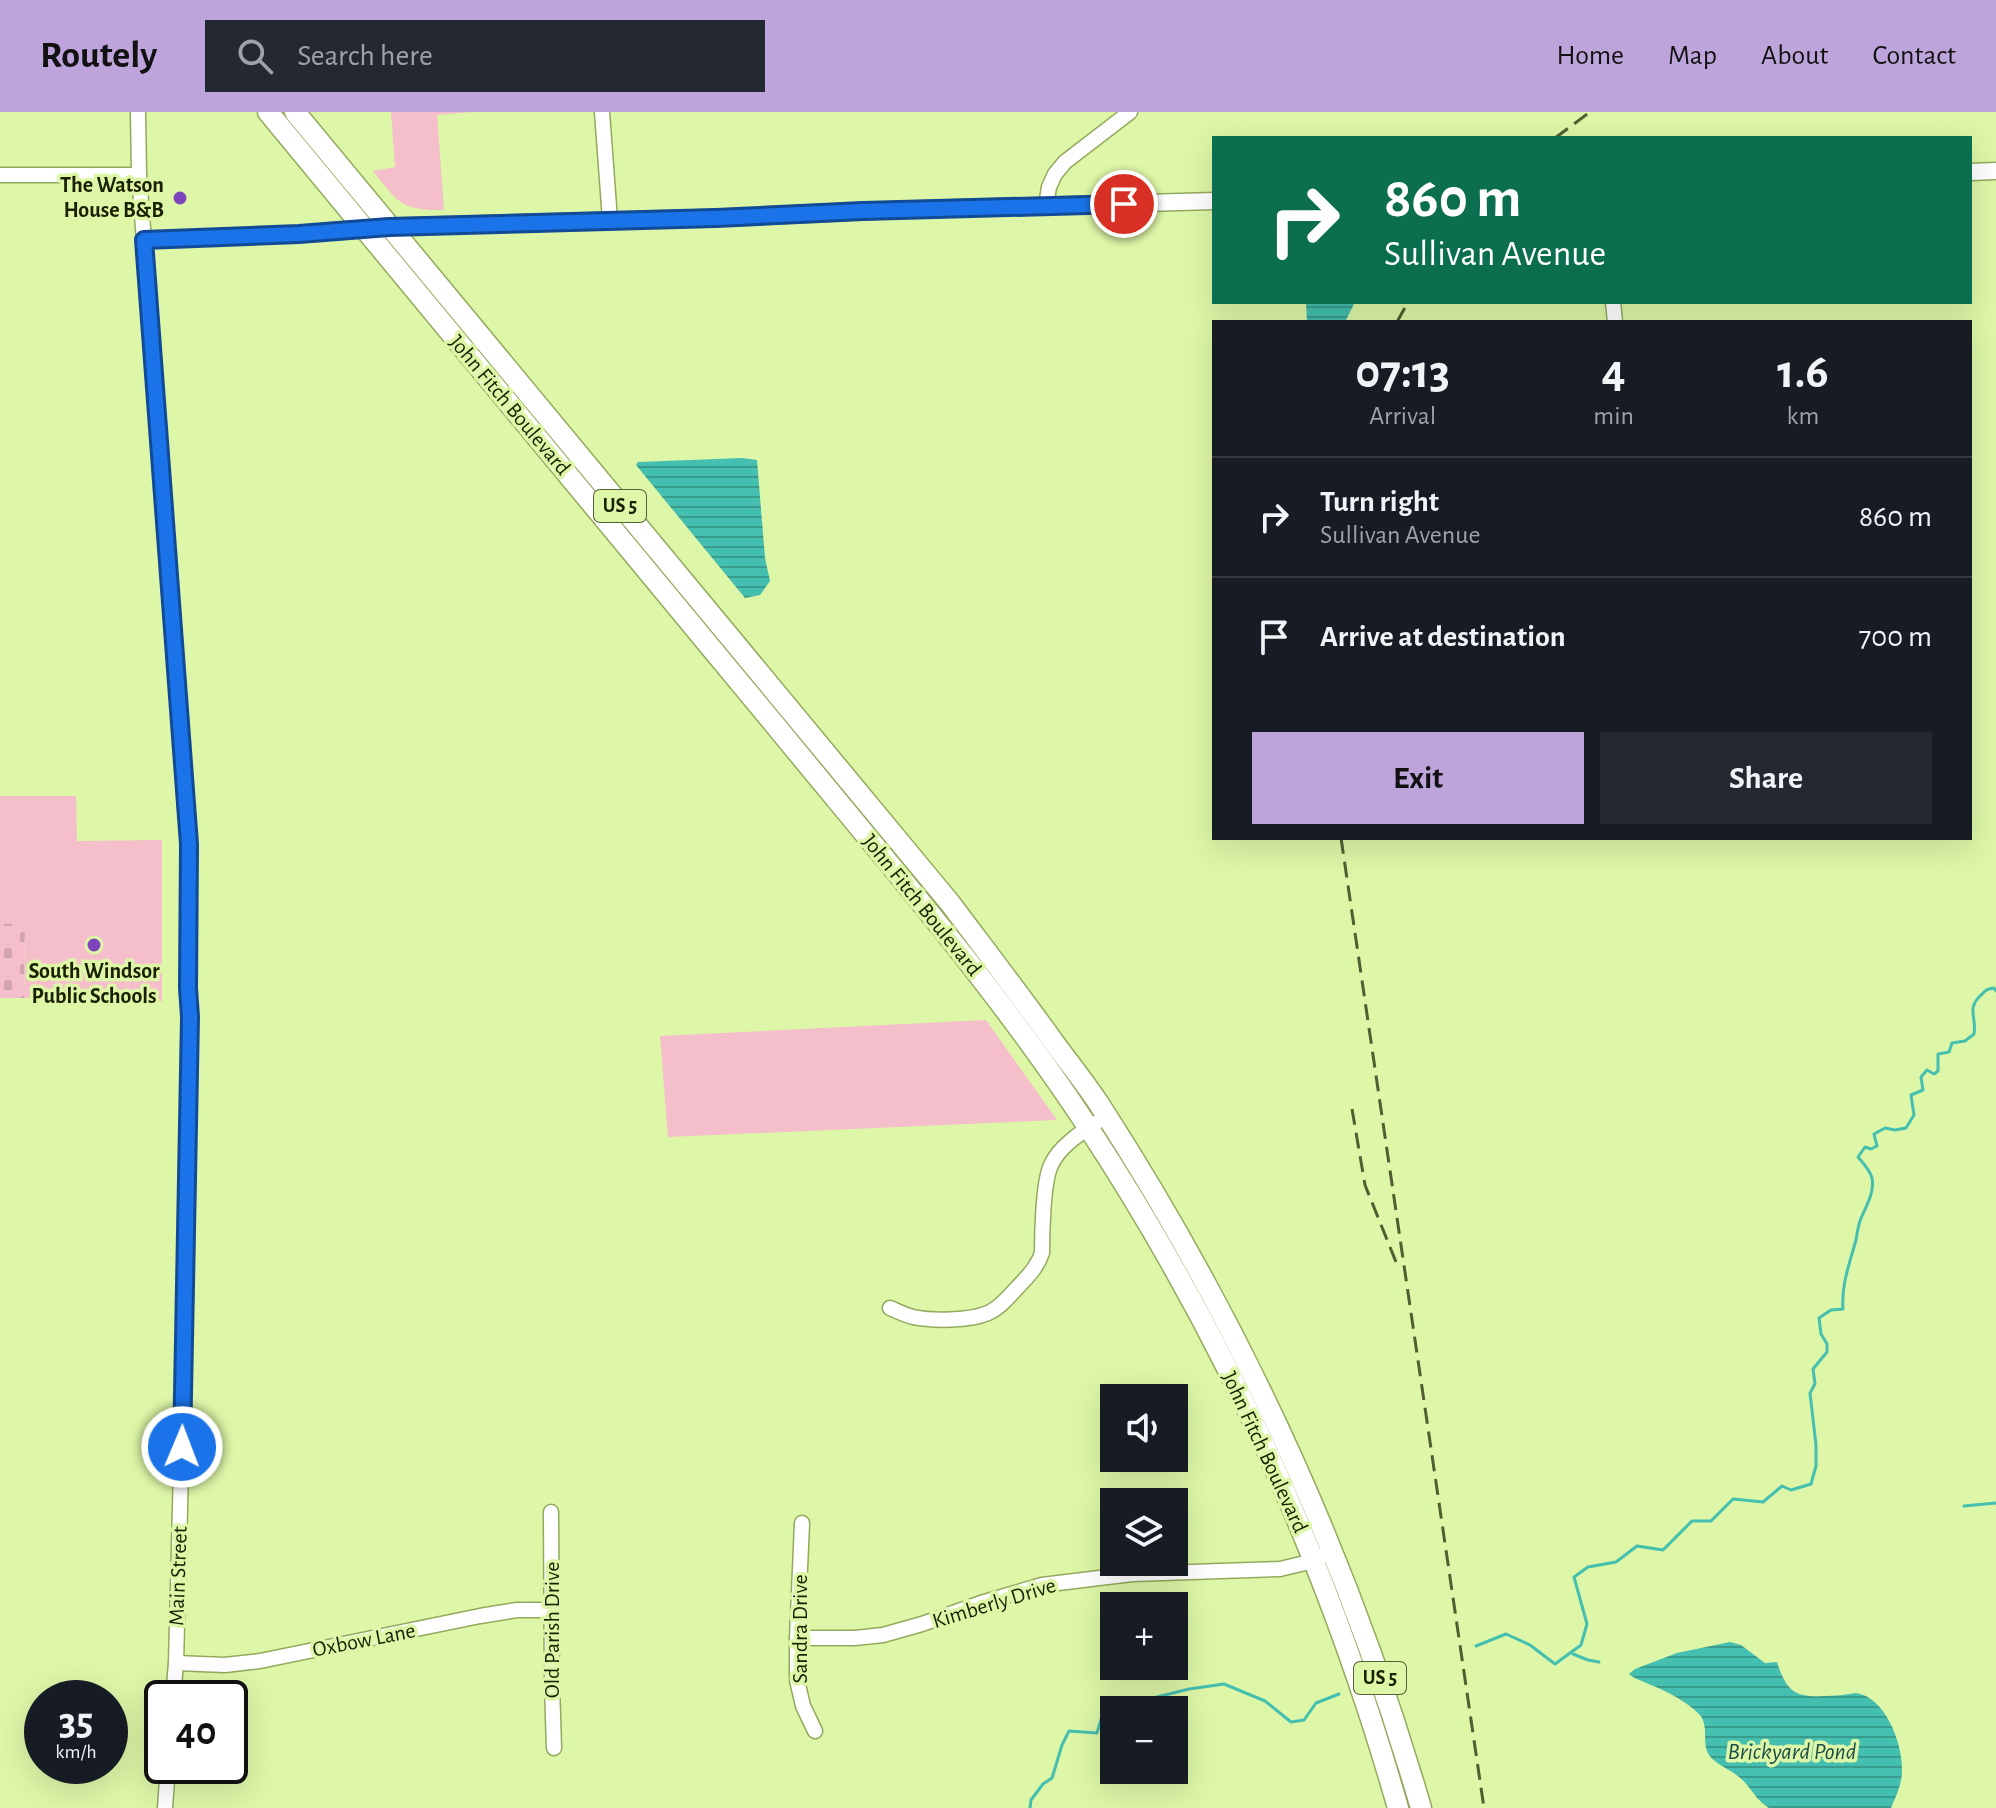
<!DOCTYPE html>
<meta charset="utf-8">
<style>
body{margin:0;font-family:"Alegreya Sans",sans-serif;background:#242831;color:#f1f3f6;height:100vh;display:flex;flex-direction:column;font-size:30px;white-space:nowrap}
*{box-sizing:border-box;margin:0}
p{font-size:26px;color:#9ea1a6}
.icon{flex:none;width:44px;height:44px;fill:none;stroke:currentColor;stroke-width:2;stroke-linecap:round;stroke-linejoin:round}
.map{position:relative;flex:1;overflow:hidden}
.details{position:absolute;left:1212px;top:208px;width:760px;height:520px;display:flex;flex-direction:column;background:#171b24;border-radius:0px;box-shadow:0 8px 32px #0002}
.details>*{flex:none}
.banner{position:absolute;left:1212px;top:24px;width:760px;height:168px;border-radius:0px;box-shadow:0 8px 32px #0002;background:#0b6e4f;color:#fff;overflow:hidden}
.fabs{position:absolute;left:1100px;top:1272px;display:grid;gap:16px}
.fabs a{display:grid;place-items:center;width:88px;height:88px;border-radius:0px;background:#171b24;box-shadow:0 8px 32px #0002;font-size:40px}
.speed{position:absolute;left:24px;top:1568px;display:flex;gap:16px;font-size:40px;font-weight:700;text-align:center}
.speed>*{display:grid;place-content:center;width:104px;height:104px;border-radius:50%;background:#171b24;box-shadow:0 8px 32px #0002;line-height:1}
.speed small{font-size:20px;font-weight:400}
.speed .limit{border:4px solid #111;border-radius:12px;background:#fff;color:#111}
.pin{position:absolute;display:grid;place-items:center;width:68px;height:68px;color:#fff;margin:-34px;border:4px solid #fff;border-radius:50%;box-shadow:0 2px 8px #0007}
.me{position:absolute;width:88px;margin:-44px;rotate:1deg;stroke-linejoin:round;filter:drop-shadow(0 0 6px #0008)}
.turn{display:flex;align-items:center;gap:28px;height:168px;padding:0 40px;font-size:36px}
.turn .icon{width:104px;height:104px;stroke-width:2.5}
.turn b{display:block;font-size:56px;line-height:68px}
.eta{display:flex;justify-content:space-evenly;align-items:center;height:136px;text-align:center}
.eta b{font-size:48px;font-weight:600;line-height:56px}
.button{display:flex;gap:16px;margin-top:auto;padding:16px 40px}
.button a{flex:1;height:92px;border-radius:0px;background:#bda4db;color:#111;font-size:32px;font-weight:600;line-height:92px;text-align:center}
.button a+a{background:#242831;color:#f1f3f6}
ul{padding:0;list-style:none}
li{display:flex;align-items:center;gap:24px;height:120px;padding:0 40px;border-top:2px solid #363941}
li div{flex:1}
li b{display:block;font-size:30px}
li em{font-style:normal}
header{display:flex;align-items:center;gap:48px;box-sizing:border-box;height:112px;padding:0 40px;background:#bda4db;color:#111}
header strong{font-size:38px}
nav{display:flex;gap:44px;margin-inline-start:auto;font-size:28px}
.search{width:560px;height:72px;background:#242831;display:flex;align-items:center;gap:20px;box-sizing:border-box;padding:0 28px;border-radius:0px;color:#9ea1a6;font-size:30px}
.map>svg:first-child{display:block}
.cemetery{fill:url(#cemetery-stones)}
.green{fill:#f5becb}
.water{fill:url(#water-rules)}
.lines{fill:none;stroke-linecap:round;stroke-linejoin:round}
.stream{stroke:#45bfaf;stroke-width:3}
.minor-casing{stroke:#93aa5e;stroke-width:17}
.major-casing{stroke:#93aa5e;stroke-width:19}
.highway-casing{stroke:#93aa5e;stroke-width:23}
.minor{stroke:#fff;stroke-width:14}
.major{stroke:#fff;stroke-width:16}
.highway{stroke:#fff;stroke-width:20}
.rail{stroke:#515e31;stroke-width:3;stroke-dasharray:16 8;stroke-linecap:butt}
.route-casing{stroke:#114b97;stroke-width:20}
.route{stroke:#1a73e8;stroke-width:14}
.poi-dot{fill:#7d44bb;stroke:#ddf6a7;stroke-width:3}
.labels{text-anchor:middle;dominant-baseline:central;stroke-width:7;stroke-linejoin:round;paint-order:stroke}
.shield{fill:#ddf6a7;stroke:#546134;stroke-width:2}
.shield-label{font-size:20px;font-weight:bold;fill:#192102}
.poi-label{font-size:22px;font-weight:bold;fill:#192102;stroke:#ddf6a7;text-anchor:end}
.street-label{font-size:22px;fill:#192102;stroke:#ddf6a7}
.water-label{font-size:24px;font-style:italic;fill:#1c5049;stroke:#ddf6a7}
</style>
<header>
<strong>Routely</strong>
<div class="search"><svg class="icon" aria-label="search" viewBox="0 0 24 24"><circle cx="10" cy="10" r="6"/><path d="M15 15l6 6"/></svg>Search here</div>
<nav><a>Home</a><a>Map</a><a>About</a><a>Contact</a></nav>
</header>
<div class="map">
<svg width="1996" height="1696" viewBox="0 0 1996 1696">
<defs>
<pattern id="cemetery-stones" width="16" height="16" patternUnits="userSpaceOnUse" patternTransform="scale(2)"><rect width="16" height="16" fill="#f5becb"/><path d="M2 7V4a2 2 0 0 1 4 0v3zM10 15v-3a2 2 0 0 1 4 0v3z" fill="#d1a3ad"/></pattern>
<pattern id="water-rules" width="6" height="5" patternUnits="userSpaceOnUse" patternTransform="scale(2)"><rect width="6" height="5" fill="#45bfaf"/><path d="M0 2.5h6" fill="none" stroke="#399b8c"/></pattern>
</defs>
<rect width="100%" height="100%" fill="#ddf6a7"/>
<path class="cemetery" d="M0 812H25L24 886H0Z"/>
<g class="green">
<path d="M391 0H471L437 3 444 98C401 99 398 90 373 59L395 55Z"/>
<path d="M0 684H76L77 729 162 728V889L24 886 25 812H0Z"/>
<path d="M986 908 1057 1008 668 1025 660 924Z"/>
</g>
<g class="water">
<path d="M1306 190H1355L1345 210H1307Z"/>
<path d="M742 346 757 348 765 446 770 469 760 483 745 486 636 353 638 350Z"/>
<path d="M1730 1530 1741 1533 1765 1551 1777 1550C1786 1578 1794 1586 1824 1584 1835 1584 1845 1583 1856 1581 1886 1585 1903 1633 1902 1659 1902 1672 1896 1684 1891 1696H1769C1755 1688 1751 1674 1739 1665 1730 1657 1716 1653 1709 1643 1701 1630 1710 1614 1699 1602 1687 1590 1667 1579 1651 1573 1643 1569 1636 1568 1629 1562L1635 1557 1677 1541Z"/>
</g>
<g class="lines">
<g class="stream">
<path d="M1964 1394 1996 1391"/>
<path d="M1476 1534 1506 1522 1530 1533 1555 1552 1581 1533 1587 1512 1574 1465 1588 1455 1616 1450 1637 1434 1663 1438 1692 1409H1711L1733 1387 1763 1390 1782 1374 1791 1378 1811 1372 1816 1354V1333L1810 1281 1815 1272 1813 1257 1827 1240V1232L1821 1222 1819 1206 1831 1198 1843 1197C1841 1173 1850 1150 1856 1128 1857 1122 1858 1115 1860 1109 1865 1095 1875 1082 1872 1066 1870 1058 1863 1051 1858 1045L1865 1035 1871 1037 1877 1034 1874 1022 1885 1016 1895 1018 1906 1016 1914 1003 1911 983 1923 978 1921 965 1927 958 1934 962 1938 959V942L1949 940 1952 931 1965 929 1974 922C1977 905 1966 897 1981 883 1989 876 1984 878 1994 876L1996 879"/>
<path d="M1573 1542 1588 1548 1599 1550"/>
<path d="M1123 1598 1149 1587 1189 1577 1224 1572 1265 1589 1291 1610 1304 1608 1316 1591 1339 1582"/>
<path d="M1030 1696 1031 1688 1043 1672 1052 1666 1062 1633 1069 1619 1097 1621 1102 1604 1114 1602"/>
</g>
<defs>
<g id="minor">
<path d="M138 0 139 63 189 732 188 876 190 905 186 1163 176 1551 173 1586"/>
<path d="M602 0 610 108"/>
<path d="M0 63H139"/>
<path d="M1046 94 1049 75 1055 62 1065 50 1130 0"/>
<path d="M144 128 299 122 363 117"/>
<path d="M1613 190 1615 210"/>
<path d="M890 1196C897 1199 905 1203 913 1205 932 1209 970 1209 988 1201 1000 1196 1008 1185 1017 1176 1027 1165 1037 1156 1042 1141 1042 1122 1043 1070 1051 1053 1059 1035 1080 1021 1096 1011"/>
<path d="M551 1400 552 1574 554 1636"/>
<path d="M802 1411 797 1526V1568L803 1594 815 1619"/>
<path d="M797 1526H855L883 1523 922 1512 981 1491 1042 1473 1132 1462 1280 1457 1305 1451 1333 1439"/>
<path d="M176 1551 225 1553 260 1549 480 1504 517 1498H552"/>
<path d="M165 1696 168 1654"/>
</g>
<g id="major">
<path d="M1970 60 1996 59"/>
<path d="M384 115 744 105 863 99 1214 89"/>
</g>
<g id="highway">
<path d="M268 0C436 206 606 409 775 613 882 744 993 871 1086 1012 1225 1223 1329 1454 1398 1696"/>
<path d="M295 0 950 791C986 839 1023 887 1058 936 1073 956 1088 975 1101 995 1241 1212 1349 1448 1421 1696"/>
</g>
</defs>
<use href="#minor" class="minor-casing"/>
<use href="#major" class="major-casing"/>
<use href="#highway" class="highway-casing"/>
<use href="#minor" class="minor"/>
<use href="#major" class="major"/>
<use href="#highway" class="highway"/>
<g class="rail">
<path d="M1555 26 1590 0"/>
<path d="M1397 210 1408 190"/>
<path d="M1341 726 1484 1696"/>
<path d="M1352 997 1365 1073 1396 1150"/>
</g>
</g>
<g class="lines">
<defs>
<path id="route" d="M182 1335 190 905 188 876 189 732 144 128 299 122 389 115 716 106 863 99 1124 92"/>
</defs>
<use href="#route" class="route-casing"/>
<use href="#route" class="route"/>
</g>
<g class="poi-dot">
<circle cx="180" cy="86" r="8"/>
<circle cx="94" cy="833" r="8"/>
</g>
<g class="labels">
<g class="shield">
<rect x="594" y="378" width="52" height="32" rx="6"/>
<rect x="1354" y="1550" width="52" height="32" rx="6"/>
</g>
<g class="shield-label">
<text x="620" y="394">US 5</text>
<text x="1380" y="1566">US 5</text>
</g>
<g class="poi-label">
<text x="164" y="73">The Watson<tspan x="164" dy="25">House B&amp;B</tspan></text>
<text x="94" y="859" text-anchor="middle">South Windsor<tspan x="94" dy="25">Public Schools</tspan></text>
</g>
<g class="street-label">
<text transform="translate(510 293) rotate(50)">John Fitch Boulevard</text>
<text transform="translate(922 793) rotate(51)">John Fitch Boulevard</text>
<text transform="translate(1265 1340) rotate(65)">John Fitch Boulevard</text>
<text transform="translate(178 1464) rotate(-88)">Main Street</text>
<text transform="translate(994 1491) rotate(-17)">Kimberly Drive</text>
<text transform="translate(800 1517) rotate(-90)">Sandra Drive</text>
<text transform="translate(552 1518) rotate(-90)">Old Parish Drive</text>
<text transform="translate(364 1528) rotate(-11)">Oxbow Lane</text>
</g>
<g class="water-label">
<text x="1792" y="1640">Brickyard Pond</text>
</g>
</g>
</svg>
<div class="fabs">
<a><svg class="icon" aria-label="sound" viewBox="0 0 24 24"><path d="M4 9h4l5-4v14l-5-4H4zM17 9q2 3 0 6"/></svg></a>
<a><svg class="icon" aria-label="layers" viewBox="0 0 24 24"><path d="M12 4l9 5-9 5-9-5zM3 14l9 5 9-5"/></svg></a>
<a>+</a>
<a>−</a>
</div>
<div class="speed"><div>35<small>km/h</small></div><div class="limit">40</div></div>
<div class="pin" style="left:1124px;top:92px;background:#d93025"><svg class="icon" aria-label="arrive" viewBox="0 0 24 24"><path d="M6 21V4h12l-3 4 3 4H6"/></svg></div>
<svg class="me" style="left:182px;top:1335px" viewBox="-20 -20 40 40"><circle r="17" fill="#1a73e8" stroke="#fff" stroke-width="3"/><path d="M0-11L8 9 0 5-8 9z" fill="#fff"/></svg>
<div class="banner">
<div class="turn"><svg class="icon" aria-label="right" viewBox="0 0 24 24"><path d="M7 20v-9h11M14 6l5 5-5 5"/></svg><div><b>860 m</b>Sullivan Avenue</div></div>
</div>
<section class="details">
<div class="eta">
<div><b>07:13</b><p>Arrival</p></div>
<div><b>4</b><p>min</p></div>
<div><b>1.6</b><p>km</p></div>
</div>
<ul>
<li><svg class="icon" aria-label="right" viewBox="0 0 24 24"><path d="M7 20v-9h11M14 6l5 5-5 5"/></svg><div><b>Turn right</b><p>Sullivan Avenue</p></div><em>860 m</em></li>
<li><svg class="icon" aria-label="arrive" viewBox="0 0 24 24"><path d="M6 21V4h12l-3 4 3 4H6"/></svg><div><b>Arrive at destination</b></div><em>700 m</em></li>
</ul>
<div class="button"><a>Exit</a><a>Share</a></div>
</section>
</div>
